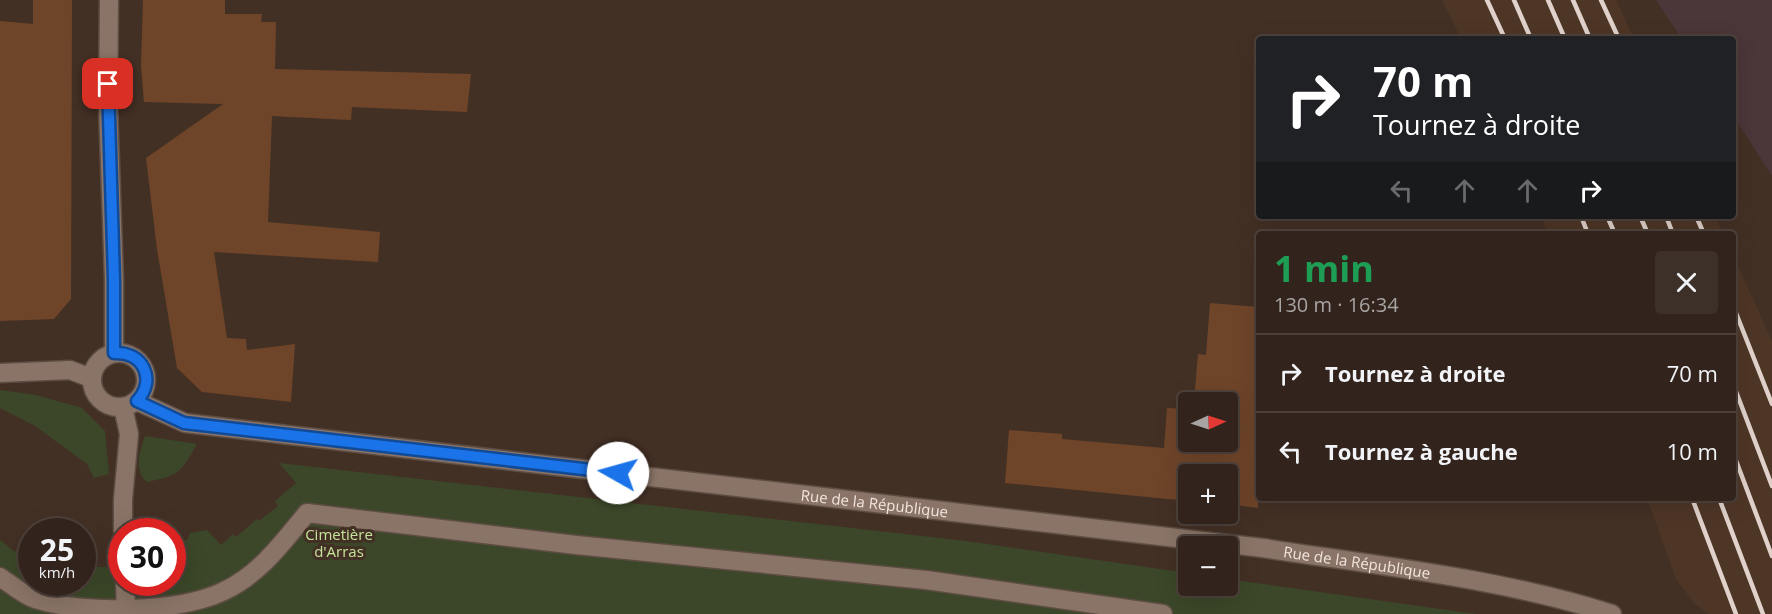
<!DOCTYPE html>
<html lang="fr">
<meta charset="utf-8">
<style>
body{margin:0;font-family:"Open Sans",sans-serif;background:#3d3029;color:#f1f3f6;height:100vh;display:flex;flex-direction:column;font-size:22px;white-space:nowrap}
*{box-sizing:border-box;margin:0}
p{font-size:20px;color:#a8a4a3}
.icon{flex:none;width:33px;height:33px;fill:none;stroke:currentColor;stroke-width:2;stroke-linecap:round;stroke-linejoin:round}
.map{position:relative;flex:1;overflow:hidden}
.side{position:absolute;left:1256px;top:231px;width:480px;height:270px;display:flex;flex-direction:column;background:#32241c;border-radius:6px;box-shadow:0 6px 24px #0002,0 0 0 2px #4d413b}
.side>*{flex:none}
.hud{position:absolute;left:1256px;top:36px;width:480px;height:183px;border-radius:6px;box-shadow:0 6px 24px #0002,0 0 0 2px #4d413b;background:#202124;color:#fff;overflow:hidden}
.needle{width:39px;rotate:87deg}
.buttons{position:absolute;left:1178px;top:392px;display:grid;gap:12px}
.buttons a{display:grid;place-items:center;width:60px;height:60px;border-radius:6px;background:#32241c;box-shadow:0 6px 24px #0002,0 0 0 2px #4d413b;font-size:30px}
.speed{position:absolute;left:18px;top:518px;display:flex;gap:12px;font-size:30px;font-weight:700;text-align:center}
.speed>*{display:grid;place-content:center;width:78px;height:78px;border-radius:50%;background:#32241c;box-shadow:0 6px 24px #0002,0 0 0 2px #4d413b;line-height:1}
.speed small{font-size:15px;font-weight:400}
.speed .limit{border:9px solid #d22;background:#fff;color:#111}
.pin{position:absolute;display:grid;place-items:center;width:51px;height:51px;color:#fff;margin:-26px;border-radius:12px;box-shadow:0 3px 9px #0006}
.me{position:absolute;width:66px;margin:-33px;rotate:277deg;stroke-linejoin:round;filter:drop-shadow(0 0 4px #0008)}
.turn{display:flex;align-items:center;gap:21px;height:126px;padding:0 18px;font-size:27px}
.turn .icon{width:78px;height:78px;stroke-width:2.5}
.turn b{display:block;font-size:42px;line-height:51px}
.lanes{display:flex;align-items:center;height:57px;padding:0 18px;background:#0003;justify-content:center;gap:30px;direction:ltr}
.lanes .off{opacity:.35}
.round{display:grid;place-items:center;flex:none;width:63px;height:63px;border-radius:6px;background:#3d3029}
.head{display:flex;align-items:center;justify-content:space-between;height:102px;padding:0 18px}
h1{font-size:36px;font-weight:700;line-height:45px;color:#1e9e55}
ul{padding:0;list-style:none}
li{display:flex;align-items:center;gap:18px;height:78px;padding:0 18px;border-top:2px solid #4d413b}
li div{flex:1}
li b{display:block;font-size:22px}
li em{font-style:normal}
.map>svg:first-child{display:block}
.commercial{fill:#4b3639}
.built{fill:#4e3626}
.green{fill:#3b4728}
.building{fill:#6f4529}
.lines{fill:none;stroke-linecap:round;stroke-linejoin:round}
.lane-casing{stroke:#5d4d43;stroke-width:21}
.street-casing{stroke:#5d4d43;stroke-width:21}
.lane{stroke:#8a7467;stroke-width:18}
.street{stroke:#8a7467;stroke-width:18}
.rail{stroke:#e0d2cb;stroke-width:4.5}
.route-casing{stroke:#114b97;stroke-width:15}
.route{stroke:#1a73e8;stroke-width:10}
.labels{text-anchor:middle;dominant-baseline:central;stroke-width:6;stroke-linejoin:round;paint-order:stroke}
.street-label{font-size:15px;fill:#f2e5de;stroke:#433025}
.park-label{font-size:15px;fill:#c5e39a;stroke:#433025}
</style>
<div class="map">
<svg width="1772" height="614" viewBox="0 0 1772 614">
<rect width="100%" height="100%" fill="#433025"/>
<path class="commercial" d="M1656 0H1772V176L1733 115 1732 39H1682Z"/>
<g class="built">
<path d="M1442 0H1616L1634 39H1461Z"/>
<path d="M1541 216H1715L1723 234H1548Z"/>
<path d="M1733 255 1772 341V614H1709L1694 603 1676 579 1647 498H1732Z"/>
</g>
<g class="green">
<path d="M0 390 36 395 82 408 105 431 109 474 94 478 87 464 35 426 0 408Z"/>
<path d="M145 436 197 444C180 473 180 475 147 482 133 470 140 451 145 436Z"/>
<path d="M279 463 966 541 1188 573V585H1227V579L1476 614H0V540L15 552 32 531V582H82L83 550 87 567H121L122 582H172L173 546 188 539 190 533 207 530 221 545 233 534 236 537 257 519 259 521 278 506 275 501 296 483Z"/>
</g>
<g class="building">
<path d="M33 0H72L71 299 54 319 0 321V21L33 24Z"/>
<path d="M143 0H225V14H262L261 22H276L275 69 471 74 467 112 352 107 351 120 272 116 268 222 380 232 378 262 214 252 227 338 246 339 247 350 295 344 291 402 202 392 177 368 157 249 146 158 223 104 144 102 141 66Z"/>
<path d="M1210 303 1258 307V508L1227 504V474H1188V501L1005 483 1009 430 1062 434V439L1164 448 1167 408 1188 409V441H1227V402H1194L1198 354 1206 355Z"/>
</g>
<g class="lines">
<defs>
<g id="lane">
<path d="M123 407 129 434 123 499V531"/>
<path d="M0 577C11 584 23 595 35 599 82 614 179 613 224 591 260 574 283 542 307 513L576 545 926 580 1163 614"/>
<path d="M125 582 126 614"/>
</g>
<g id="street">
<path d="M109 0 108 105 114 280V353"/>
<circle cx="119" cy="380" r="27"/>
<path d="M0 373 70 370 91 378"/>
<path id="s1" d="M137 401 185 423 1263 548C1380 566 1499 578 1612 614"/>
</g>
</defs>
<use href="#lane" class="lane-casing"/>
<use href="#street" class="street-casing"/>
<use href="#lane" class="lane"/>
<use href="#street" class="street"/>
<g class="rail">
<path d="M1487 0 1505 39"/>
<path d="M1514 0 1531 39"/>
<path d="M1548 0 1565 39"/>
<path d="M1573 0 1590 39"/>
<path d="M1601 0 1619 39"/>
<path d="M1581 216 1588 234"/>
<path d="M1607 216 1615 234"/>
<path d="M1640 216 1648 234"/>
<path d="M1666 216 1673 234"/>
<path d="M1696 216 1704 234"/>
<path d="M1732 303 1772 404"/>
<path d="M1732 381 1772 486"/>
<path d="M1732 450 1772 556"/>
<path d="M1692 498 1736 614"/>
<path d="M1719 498 1763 614"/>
</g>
</g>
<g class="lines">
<defs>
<path id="route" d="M108 84 114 280V353C143 351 157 380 137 401L184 423 618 473"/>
</defs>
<use href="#route" class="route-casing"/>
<use href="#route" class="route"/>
</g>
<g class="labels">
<g class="street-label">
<text stroke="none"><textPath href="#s1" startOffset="747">Rue de la République</textPath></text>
<text stroke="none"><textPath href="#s1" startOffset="1233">Rue de la République</textPath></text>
</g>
<g class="park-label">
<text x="339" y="534">Cimetière<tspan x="339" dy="17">d'Arras</tspan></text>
</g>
</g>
</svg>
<div class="buttons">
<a><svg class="needle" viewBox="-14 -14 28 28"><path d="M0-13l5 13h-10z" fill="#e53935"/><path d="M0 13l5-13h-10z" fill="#a8a4a3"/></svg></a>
<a>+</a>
<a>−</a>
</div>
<div class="speed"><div>25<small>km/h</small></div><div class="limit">30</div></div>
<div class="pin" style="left:108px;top:84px;background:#d93025"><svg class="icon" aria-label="arrive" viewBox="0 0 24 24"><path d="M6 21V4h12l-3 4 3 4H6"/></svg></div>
<svg class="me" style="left:618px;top:473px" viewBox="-20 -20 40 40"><circle r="19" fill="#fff"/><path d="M0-13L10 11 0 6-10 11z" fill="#1a73e8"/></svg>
<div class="hud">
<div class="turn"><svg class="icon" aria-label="right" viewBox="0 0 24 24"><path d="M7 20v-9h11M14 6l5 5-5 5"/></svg><div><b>70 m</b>Tournez à droite</div></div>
<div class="lanes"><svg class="icon off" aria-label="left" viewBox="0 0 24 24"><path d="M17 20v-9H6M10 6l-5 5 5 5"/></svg><svg class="icon off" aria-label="ahead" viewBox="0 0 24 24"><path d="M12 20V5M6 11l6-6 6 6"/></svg><svg class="icon off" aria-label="ahead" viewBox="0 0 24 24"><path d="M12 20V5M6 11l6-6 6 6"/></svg><svg class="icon" aria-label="right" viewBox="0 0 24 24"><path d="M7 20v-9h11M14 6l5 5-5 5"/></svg></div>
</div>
<section class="side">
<div class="head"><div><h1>1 min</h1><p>130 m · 16:34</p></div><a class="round"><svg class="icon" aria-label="close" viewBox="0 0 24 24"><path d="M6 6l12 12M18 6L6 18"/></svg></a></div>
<ul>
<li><svg class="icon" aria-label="right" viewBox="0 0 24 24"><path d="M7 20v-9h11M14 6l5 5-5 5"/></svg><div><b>Tournez à droite</b></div><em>70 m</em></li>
<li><svg class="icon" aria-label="left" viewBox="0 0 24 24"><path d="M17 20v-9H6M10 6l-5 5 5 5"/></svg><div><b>Tournez à gauche</b></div><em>10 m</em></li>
</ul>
</section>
</div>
